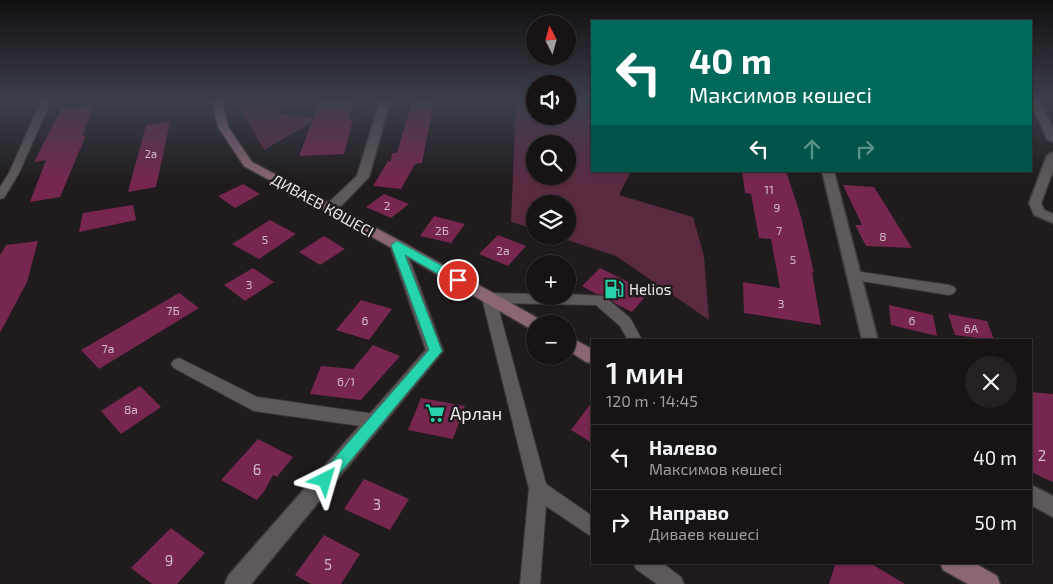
<!DOCTYPE html>
<html lang="ru">
<meta charset="utf-8">
<style>
body{margin:0;font-family:"Exo 2",sans-serif;background:#252123;color:#f1f3f6;height:100vh;display:flex;flex-direction:column;font-size:19px;white-space:nowrap}
*{box-sizing:border-box;margin:0}
p{font-size:16px;color:#9f9ea1}
.icon{flex:none;width:28px;height:28px;fill:none;stroke:currentColor;stroke-width:2;stroke-linecap:round;stroke-linejoin:round}
.map{position:relative;flex:1;overflow:hidden}
.side{position:absolute;left:591px;top:339px;width:441px;height:225px;display:flex;flex-direction:column;background:#181416;border-radius:0px;box-shadow:0 1px 4px #0004,0 0 0 1px #363335}
.side>*{flex:none}
.guide{position:absolute;left:591px;top:20px;width:441px;height:152px;border-radius:0px;box-shadow:0 1px 4px #0004,0 0 0 1px #363335;background:#00695c;color:#fff;overflow:hidden}
.needle{width:32px;rotate:354deg}
.controls{position:absolute;left:526px;top:15px;display:grid;gap:10px}
.controls a{display:grid;place-items:center;width:50px;height:50px;border-radius:50%;background:#181416;box-shadow:0 1px 4px #0004,0 0 0 1px #363335;font-size:25px}
.pin{position:absolute;display:grid;place-items:center;width:42px;height:42px;color:#fff;margin:-21px;border:2px solid #fff;border-radius:50%;box-shadow:0 1px 5px #0007}
.me{position:absolute;width:55px;margin:-28px;rotate:40deg;stroke-linejoin:round;filter:drop-shadow(0 0 4px #0008)}
.turn{display:flex;align-items:center;gap:18px;height:105px;padding:0 15px;font-size:22px}
.turn .icon{width:65px;height:65px;stroke-width:2.5}
.turn b{display:block;font-size:35px;line-height:42px}
.lanes{display:flex;align-items:center;height:48px;padding:0 15px;background:#0003;justify-content:center;gap:25px;direction:ltr}
.lanes .off{opacity:.35}
.round{display:grid;place-items:center;flex:none;width:52px;height:52px;border-radius:26px;background:#252123}
.summary{display:flex;align-items:center;justify-content:space-between;height:85px;padding:0 15px}
h1{font-size:30px;font-weight:600;line-height:38px}
ul{padding:0;list-style:none}
li{display:flex;align-items:center;gap:15px;height:65px;padding:0 15px;border-top:1px solid #363335}
li div{flex:1}
li b{display:block;font-size:19px}
li em{font-style:normal}
.map>svg:first-child{display:block}
.green{fill:#5a2a41;fill-rule:evenodd}
.building{fill:#77274f}
.lines{fill:none;stroke-linecap:round;stroke-linejoin:round}
.lane-casing{stroke:#3c3839;stroke-width:2}
.street-casing{stroke:#3c3839;stroke-width:3}
.secondary-casing{stroke:#3c3839;stroke-width:3}
.lane{fill:#60595b;fill-rule:evenodd}
.street{fill:#60595b;fill-rule:evenodd}
.secondary{fill:#8b6776;fill-rule:evenodd}
.route{fill:#27d5ad;stroke:#198a70}
.labels{text-anchor:middle;dominant-baseline:central;stroke-width:5;stroke-linejoin:round;paint-order:stroke}
.far-number-label{font-size:11px;fill:#d0b9c5}
.number-label{font-size:12px;fill:#d0b9c5}
.street-label{font-size:15px;fill:#eeeaec;stroke:#201b1d}
.poi-label{font-size:15px;fill:#eeeaec;stroke:#201b1d;text-anchor:start}
.near-number-label{font-size:15px;fill:#d0b9c5}
.near-poi-label{font-size:18px;fill:#eeeaec;stroke:#201b1d;text-anchor:start}
</style>
<div class="map">
<svg width="1053" height="584" viewBox="0 0 1053 584">
<rect width="100%" height="100%" fill="#201b1d"/>
<g class="green">
<path d="M236 101H284L277 113 317 119 264 150Z"/>
<path d="M516 101H535V116H568V101H592V171H631L619 195 693 217 704 256 709 320 616 256 555 236H568V204H535V229L511 222ZM535 144H568V176H535Z"/>
</g>
<g class="building">
<path d="M320 101H353L348 120 353 119 344 154 299 156Z"/>
<path d="M412 101H434L422 163 415 164 401 189 373 186 388 161H391L392 153H397Z"/>
<path d="M94 105 82 136 86 135 60 197 30 202 46 160 34 162 61 109Z"/>
<path d="M170 122 156 187 128 192 146 125Z"/>
<path d="M742 171H786L801 217 814 273 812 272 821 325 744 313 743 282 780 288 771 239 759 238 751 194 745 193Z"/>
<path d="M243 184 260 194 235 208 218 196Z"/>
<path d="M843 185 874 187 912 248 866 246 855 225H862Z"/>
<path d="M384 194 409 204 391 218 366 207Z"/>
<path d="M133 205 136 220 79 232 83 213Z"/>
<path d="M434 216 465 224 451 243 420 236Z"/>
<path d="M270 220 296 234 259 259 232 244Z"/>
<path d="M498 235 526 246 508 266 479 254Z"/>
<path d="M324 236 345 249 320 265 299 252Z"/>
<path d="M38 241 27 282 0 333V255L6 245Z"/>
<path d="M253 268 274 282 245 301 224 285Z"/>
<path d="M600 268 649 292 632 312 616 304 605 295 596 294 582 286Z"/>
<path d="M179 293 199 308 99 369 81 350Z"/>
<path d="M361 300 392 309 369 340 336 330Z"/>
<path d="M889 305 933 315 937 336 891 325Z"/>
<path d="M948 314 987 321 994 340 955 335Z"/>
<path d="M373 345 400 356 361 400 310 394 321 366 353 369Z"/>
<path d="M140 386 161 407 121 434 101 411Z"/>
<path d="M1031 392 1053 394V482L1031 472Z"/>
<path d="M421 398 465 406 453 439 408 430Z"/>
<path d="M592 402V443L571 430Z"/>
<path d="M258 439 293 457 277 477 273 475 265 490 257 500 221 480Z"/>
<path d="M364 479 409 499 390 530 344 509Z"/>
<path d="M171 528 205 553 177 584H152L131 568Z"/>
<path d="M324 535 360 554 341 584H311L295 575Z"/>
<path d="M836 562H868L905 584H829Z"/>
</g>
<g class="lines">
<defs>
<g id="lane">
<path d="M41 101H51L19 173 4 198 0 199V187L9 173Z"/>
<path d="M854 271 949 285 954 287 956 290 954 293 949 295 849 279 847 276 849 273Z"/>
<path d="M489 293 535 294V296H568V294L604 296 630 318 642 340H628L620 326 596 305 497 303 546 484 592 516V537L546 506 540 584H520L529 489 482 298 484 294Z"/>
<path d="M179 358 257 397 375 414 381 416 383 421 381 426 375 428 254 411 174 368 171 364 174 360Z"/>
<path d="M633 562H661L681 577 684 584H657L636 569Z"/>
</g>
<g id="street">
<path d="M380 101H390L369 177 335 212H325L324 209 325 206 357 176Z"/>
<path d="M1031 101H1040L1053 128V142L1047 139Z"/>
<path d="M1053 152V171L1041 203 1044 210 1053 214V223L1034 215 1029 203 1047 155Z"/>
<path d="M822 171H834L878 340H862Z"/>
<path d="M397 241 402 242 404 245 443 351 251 584H225L228 576 426 350 390 245 392 242Z"/>
<path d="M1031 485 1053 496V517L1031 505Z"/>
</g>
<g id="secondary">
<path d="M212 101H222L228 127 252 162 402 242 541 320 543 324H535V330L529 328 392 248 244 166 218 127Z"/>
<path d="M568 336 592 349V363L586 362 568 350Z"/>
<path d="M940 562H973L997 576 1000 584H968L943 570Z"/>
</g>
</defs>
<use href="#lane" class="lane-casing"/>
<use href="#street" class="street-casing"/>
<use href="#secondary" class="secondary-casing"/>
<use href="#lane" class="lane"/>
<use href="#street" class="street"/>
<use href="#secondary" class="secondary"/>
</g>
<linearGradient id="sky" x2="0" y2="1"><stop stop-color="#120f10"/><stop offset="0.55" stop-color="#3c3f4c"/><stop offset="1" stop-color="#3c3f4c" stop-opacity="0"/></linearGradient>
<rect width="1053" height="183" fill="url(#sky)"/>
<path class="route" d="M397 241 462 277 464 280 458 284 454 283 405 255 442 351 330 485 325 487 320 485 317 480 320 475 429 350 391 245Z"/>
<defs>
<symbol id="fuel-bare" viewBox="-9 -9 18 18"><path d="M-5.5-6h7V0h2V4h1.3V-2.5L3-4.5l.8-.8L6-3V5H2.5V1h-1V6h-7ZM-4.2-4.7v3.2H.2V-4.7Z" fill="#27d5ad" stroke="#201b1d" stroke-width="2.5" paint-order="stroke"/></symbol>
<symbol id="supermarket-bare" viewBox="-9 -9 18 18"><path d="M-6-5.5h2.5l.6 2H6L4.5 2H-2.5L-4.4-4H-6ZM-1.5 3.2a1.3 1.3 0 1 0 .1 0ZM3 3.2a1.3 1.3 0 1 0 .1 0Z" fill="#27d5ad" stroke="#201b1d" stroke-width="2.5" paint-order="stroke"/></symbol>
</defs>
<g fill-rule="evenodd">
<use href="#fuel-bare" x="600" y="275" width="28" height="28"/>
<use href="#supermarket-bare" x="421" y="399" width="28" height="28"/>
</g>
<g class="labels">
<g class="far-number-label">
<text x="151" y="153">2а</text>
</g>
<g class="number-label">
<text x="769" y="189">11</text>
<text x="387" y="205">2</text>
<text x="777" y="207">9</text>
<text x="442" y="230">2Б</text>
<text x="779" y="230">7</text>
<text x="883" y="236">8</text>
<text x="265" y="239">5</text>
<text x="503" y="250">2а</text>
<text x="793" y="259">5</text>
<text x="249" y="284">3</text>
<text x="781" y="303">3</text>
<text x="173" y="310">7Б</text>
<text x="365" y="320">6</text>
<text x="912" y="320">6</text>
<text x="971" y="328">6А</text>
<text x="108" y="348">7а</text>
<text x="346" y="381">6/1</text>
<text x="131" y="409">8а</text>
</g>
<g class="street-label">
<text transform="translate(323 205) rotate(29)">ДИВАЕВ КӨШЕСІ</text>
</g>
<g class="poi-label">
<text x="629" y="289">Helios</text>
</g>
<g class="near-number-label">
<text x="1042" y="455">2</text>
<text x="257" y="469">6</text>
<text x="377" y="504">3</text>
<text x="169" y="560">9</text>
<text x="328" y="564">5</text>
</g>
<g class="near-poi-label">
<text x="450" y="413">Арлан</text>
</g>
</g>
</svg>
<div class="controls">
<a><svg class="needle" viewBox="-14 -14 28 28"><path d="M0-13l5 13h-10z" fill="#e53935"/><path d="M0 13l5-13h-10z" fill="#9f9ea1"/></svg></a>
<a><svg class="icon" aria-label="sound" viewBox="0 0 24 24"><path d="M4 9h4l5-4v14l-5-4H4zM17 9q2 3 0 6"/></svg></a>
<a><svg class="icon" aria-label="search" viewBox="0 0 24 24"><circle cx="10" cy="10" r="6"/><path d="M15 15l6 6"/></svg></a>
<a><svg class="icon" aria-label="layers" viewBox="0 0 24 24"><path d="M12 4l9 5-9 5-9-5zM3 14l9 5 9-5"/></svg></a>
<a>+</a>
<a>−</a>
</div>
<div class="pin" style="left:458px;top:280px;background:#d93025"><svg class="icon" aria-label="arrive" viewBox="0 0 24 24"><path d="M6 21V4h12l-3 4 3 4H6"/></svg></div>
<svg class="me" style="left:325px;top:480px" viewBox="-20 -20 40 40"><path d="M0-17L14 15 0 8-14 15z" fill="#27d5ad" stroke="#fff" stroke-width="4"/></svg>
<div class="guide">
<div class="turn"><svg class="icon" aria-label="left" viewBox="0 0 24 24"><path d="M17 20v-9H6M10 6l-5 5 5 5"/></svg><div><b>40 m</b>Максимов көшесі</div></div>
<div class="lanes"><svg class="icon" aria-label="left" viewBox="0 0 24 24"><path d="M17 20v-9H6M10 6l-5 5 5 5"/></svg><svg class="icon off" aria-label="ahead" viewBox="0 0 24 24"><path d="M12 20V5M6 11l6-6 6 6"/></svg><svg class="icon off" aria-label="right" viewBox="0 0 24 24"><path d="M7 20v-9h11M14 6l5 5-5 5"/></svg></div>
</div>
<section class="side">
<div class="summary"><div><h1>1 мин</h1><p>120 m · 14:45</p></div><a class="round"><svg class="icon" aria-label="close" viewBox="0 0 24 24"><path d="M6 6l12 12M18 6L6 18"/></svg></a></div>
<ul>
<li><svg class="icon" aria-label="left" viewBox="0 0 24 24"><path d="M17 20v-9H6M10 6l-5 5 5 5"/></svg><div><b>Налево</b><p>Максимов көшесі</p></div><em>40 m</em></li>
<li><svg class="icon" aria-label="right" viewBox="0 0 24 24"><path d="M7 20v-9h11M14 6l5 5-5 5"/></svg><div><b>Направо</b><p>Диваев көшесі</p></div><em>50 m</em></li>
</ul>
</section>
</div>
